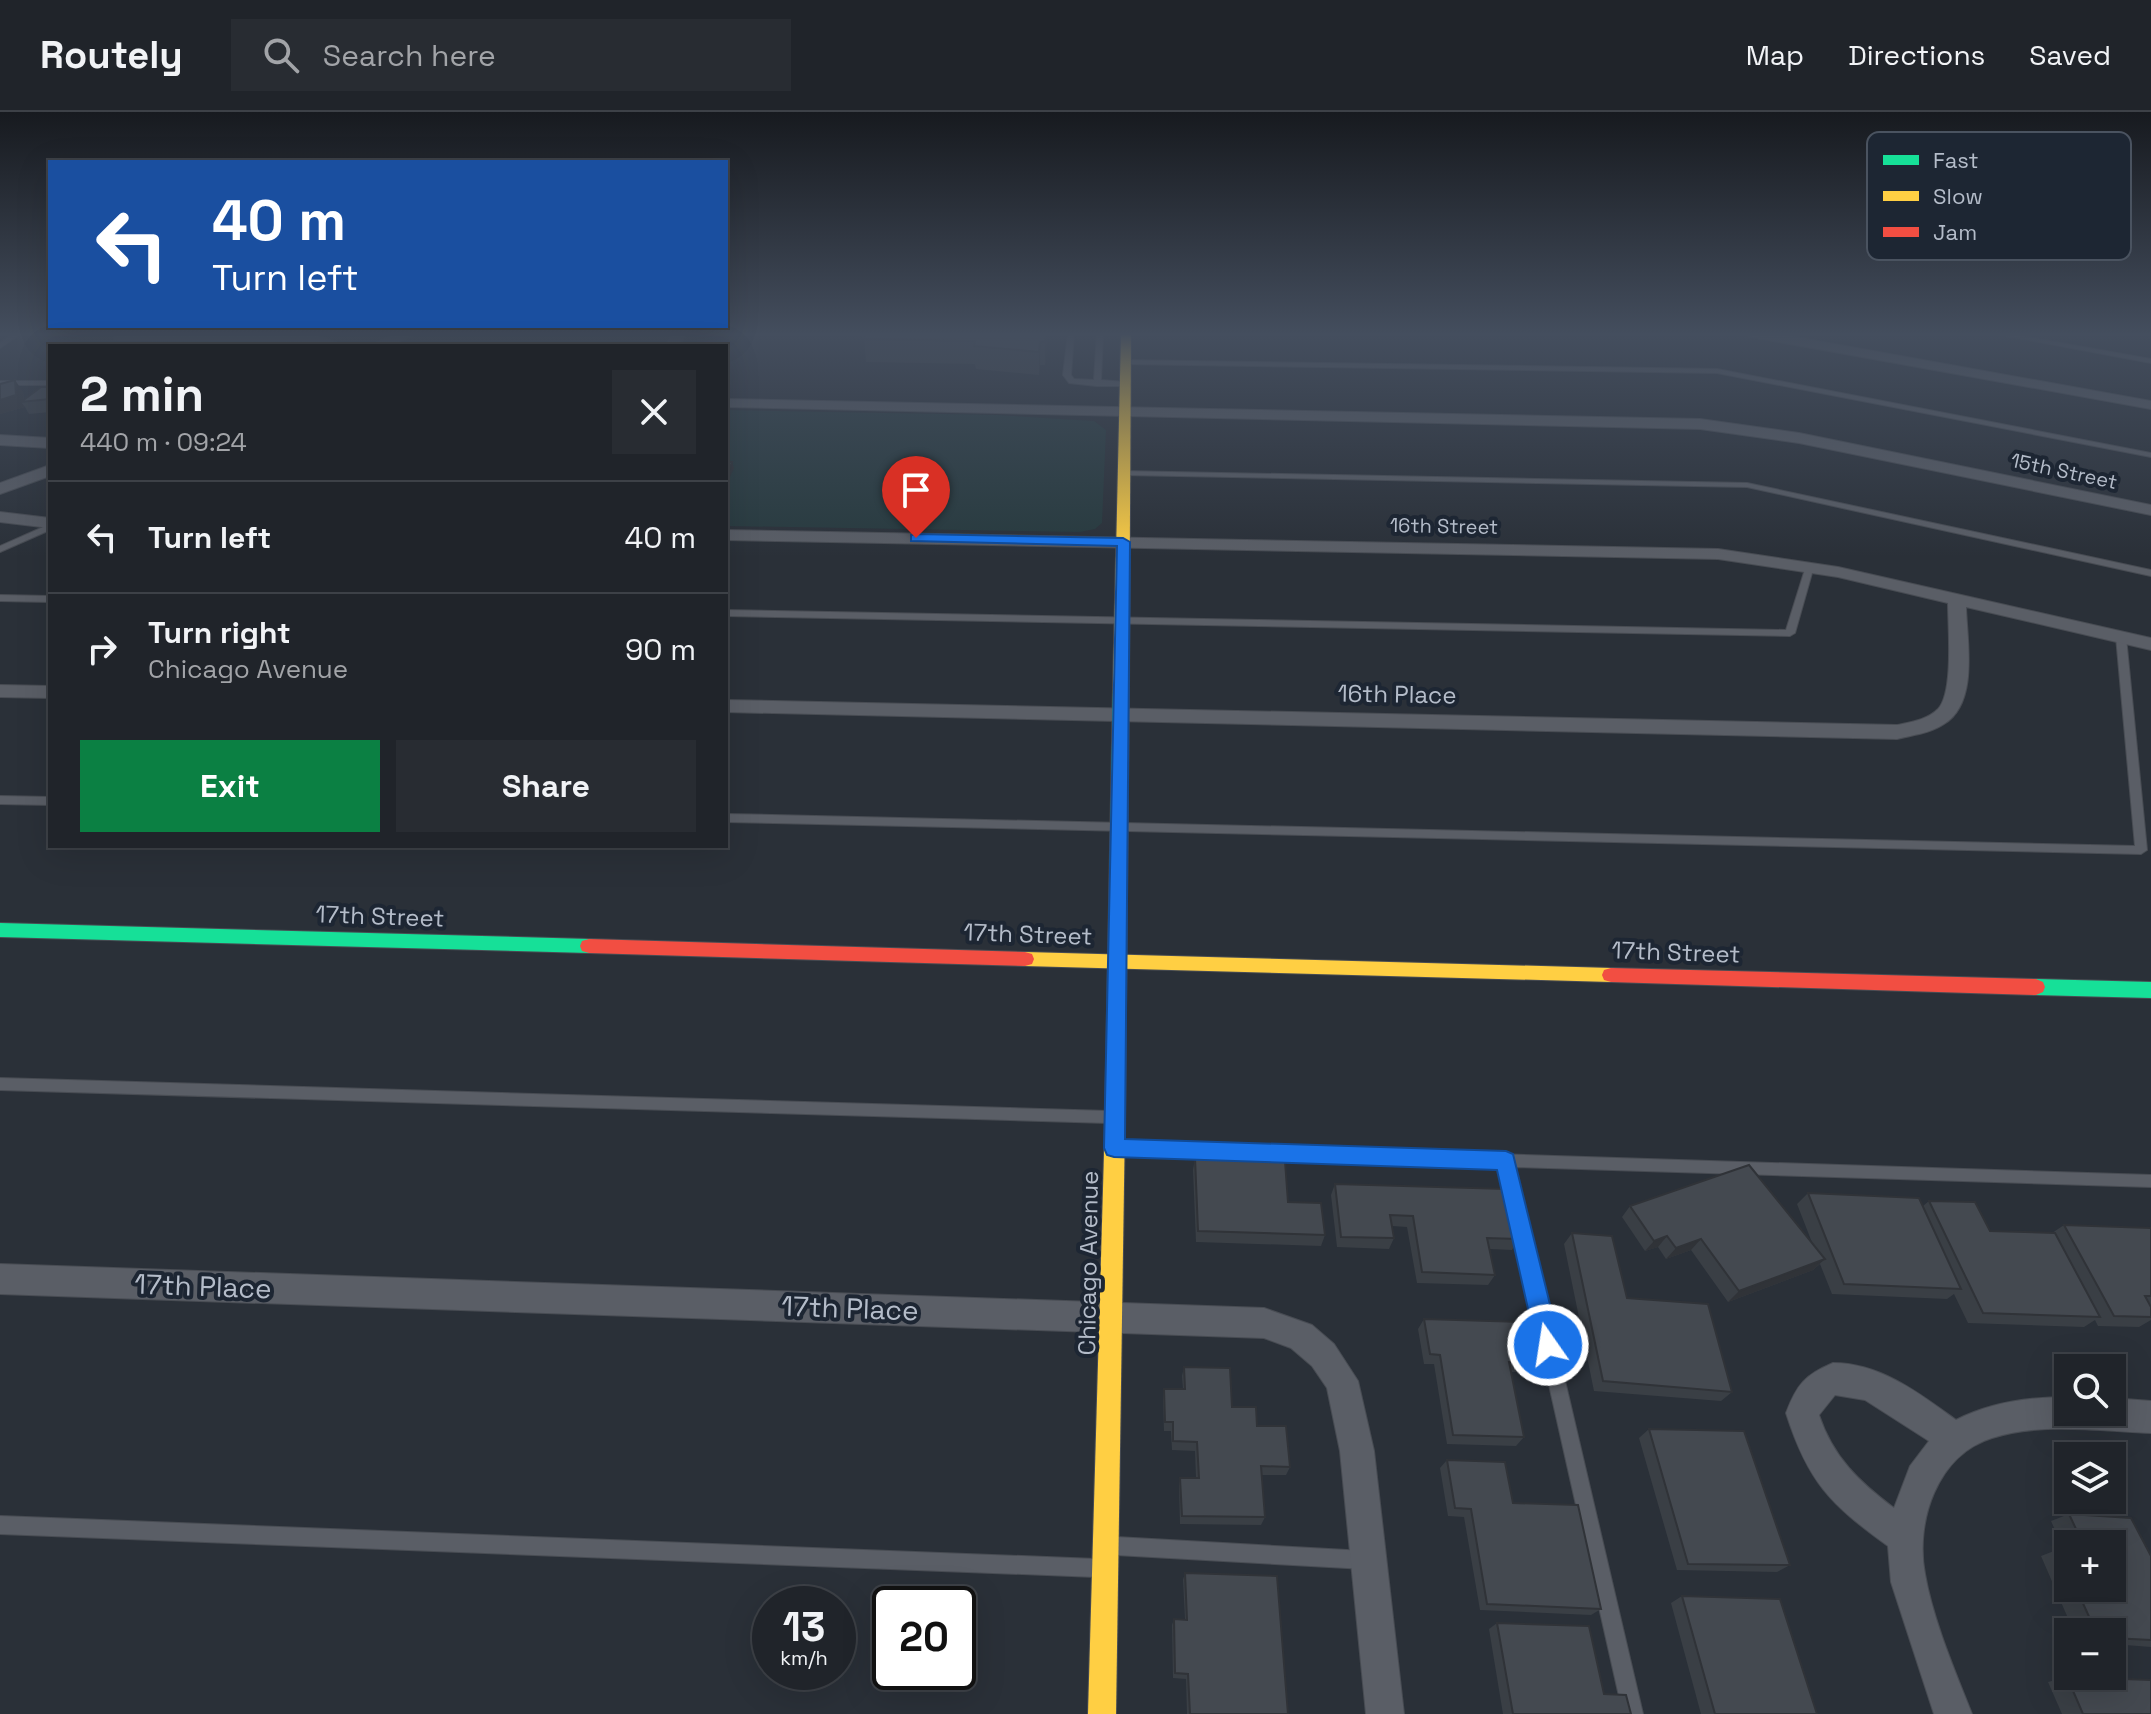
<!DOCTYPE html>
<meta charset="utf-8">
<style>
body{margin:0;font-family:"Space Grotesk",sans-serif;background:#282c32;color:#f1f3f6;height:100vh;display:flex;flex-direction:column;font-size:30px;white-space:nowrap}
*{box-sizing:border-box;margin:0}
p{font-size:26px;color:#a2a4a8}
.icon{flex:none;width:44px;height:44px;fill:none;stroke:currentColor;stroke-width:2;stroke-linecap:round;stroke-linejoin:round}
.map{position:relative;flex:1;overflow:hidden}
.details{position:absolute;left:48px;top:232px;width:680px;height:504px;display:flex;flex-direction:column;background:#20242a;border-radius:0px;box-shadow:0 8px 32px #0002,0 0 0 2px #3d4147}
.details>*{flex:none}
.hud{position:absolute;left:48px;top:48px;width:680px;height:168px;border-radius:0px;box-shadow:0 8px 32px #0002,0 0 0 2px #3d4147;background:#1a4fa0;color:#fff;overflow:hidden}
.buttons{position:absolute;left:2054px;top:1242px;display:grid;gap:16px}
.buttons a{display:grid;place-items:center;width:72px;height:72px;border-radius:0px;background:#20242a;box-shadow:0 8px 32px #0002,0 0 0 2px #3d4147;font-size:40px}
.speed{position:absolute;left:752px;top:1474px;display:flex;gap:16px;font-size:40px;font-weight:700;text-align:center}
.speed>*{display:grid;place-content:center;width:104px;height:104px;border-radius:50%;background:#20242a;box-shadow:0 8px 32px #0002,0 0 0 2px #3d4147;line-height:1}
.speed small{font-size:20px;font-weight:400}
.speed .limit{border:4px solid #111;border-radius:12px;background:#fff;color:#111}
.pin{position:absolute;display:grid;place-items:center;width:68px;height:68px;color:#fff;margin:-82px -34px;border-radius:50% 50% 50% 0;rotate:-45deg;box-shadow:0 0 8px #0007}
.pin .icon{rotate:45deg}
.me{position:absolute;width:88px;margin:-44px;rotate:347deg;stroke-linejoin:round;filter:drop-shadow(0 0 6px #0008)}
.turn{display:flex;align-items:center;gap:28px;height:168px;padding:0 32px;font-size:36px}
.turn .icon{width:104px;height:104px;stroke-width:2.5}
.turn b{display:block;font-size:56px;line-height:68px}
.round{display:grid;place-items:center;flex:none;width:84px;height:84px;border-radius:0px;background:#282c32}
.summary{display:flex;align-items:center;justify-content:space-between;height:136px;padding:0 32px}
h1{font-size:48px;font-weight:700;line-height:60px}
.action{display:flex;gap:16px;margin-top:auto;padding:16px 32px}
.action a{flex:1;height:92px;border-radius:0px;background:#0b8043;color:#fff;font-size:32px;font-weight:700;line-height:92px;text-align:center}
.action a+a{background:#282c32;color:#f1f3f6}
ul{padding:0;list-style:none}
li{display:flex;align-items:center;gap:24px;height:112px;padding:0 32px;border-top:2px solid #3d4147}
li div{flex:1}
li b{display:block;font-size:30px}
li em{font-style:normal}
header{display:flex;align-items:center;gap:48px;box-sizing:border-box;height:112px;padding:0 40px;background:#20242a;border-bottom:2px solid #3d4147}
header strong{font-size:38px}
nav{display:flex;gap:44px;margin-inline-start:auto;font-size:28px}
.search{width:560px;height:72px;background:#282c32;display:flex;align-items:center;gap:20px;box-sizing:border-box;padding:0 28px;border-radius:0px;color:#a2a4a8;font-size:30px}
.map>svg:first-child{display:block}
.green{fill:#273a3e}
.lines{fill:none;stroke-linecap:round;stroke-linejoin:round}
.lane-casing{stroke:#484c53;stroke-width:2}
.street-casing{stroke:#484c53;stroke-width:2}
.fast-casing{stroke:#484c53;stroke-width:2}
.slow-casing{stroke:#484c53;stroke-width:2}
.jam-casing{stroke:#484c53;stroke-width:2}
.lane{fill:#5a5e66;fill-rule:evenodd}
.street{fill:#5a5e66;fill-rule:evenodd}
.fast{fill:#16e098;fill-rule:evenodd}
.slow{fill:#ffcf43;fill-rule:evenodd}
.jam{fill:#f24e42;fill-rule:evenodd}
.wall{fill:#3a3f45;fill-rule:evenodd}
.shaded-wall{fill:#303338}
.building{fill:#444950;stroke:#303338;stroke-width:2}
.route{fill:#1a73e8;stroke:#114b97;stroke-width:2}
.labels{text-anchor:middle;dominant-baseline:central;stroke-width:8;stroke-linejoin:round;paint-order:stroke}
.far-street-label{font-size:20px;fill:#b4bcc9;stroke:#1d2633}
.street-label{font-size:24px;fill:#b4bcc9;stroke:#1d2633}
.near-street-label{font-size:28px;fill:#b4bcc9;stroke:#1d2633}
.key{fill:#1d2633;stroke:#4a5360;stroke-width:2}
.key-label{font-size:22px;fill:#b4bcc9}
</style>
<header>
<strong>Routely</strong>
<div class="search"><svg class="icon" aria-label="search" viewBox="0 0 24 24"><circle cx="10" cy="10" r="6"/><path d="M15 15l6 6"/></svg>Search here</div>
<nav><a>Map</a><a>Directions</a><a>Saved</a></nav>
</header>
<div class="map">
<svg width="2151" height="1602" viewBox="0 0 2151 1602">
<rect width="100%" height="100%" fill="#2a3038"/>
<path class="green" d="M726 298 998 303 1094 309 1106 318 1102 411 1095 417 1080 420 726 414Z"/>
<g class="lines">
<defs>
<g id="lane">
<path d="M14 221H22L0 236V231Z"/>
<path d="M1068 221H1074L1071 263 1074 267 1094 268 1097 221H1103L1101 268 1125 270 1129 272 1128 274H1097L1069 271 1063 263Z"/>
<path d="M1991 221H2006L2151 247V251Z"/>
<path d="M1122 248 1717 257 2151 341V345L1717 261 1125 252H1122Z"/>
<rect x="0" y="269" width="50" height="4"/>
<path d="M1121 359 1747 371 2151 458V464L1747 375 1124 363 1120 361Z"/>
<path d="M50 412V418L0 440V434Z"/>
<path d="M1810 451 1814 454 1795 521 1790 524 726 504V498L1786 518 1806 454Z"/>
<path d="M0 483 50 484V490L0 489Z"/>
<path d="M2121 522 2126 525 2147 738 2141 742 726 710V702L2135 734 2116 525Z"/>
<path d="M0 684 50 685V693L0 692Z"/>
<path d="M0 966 1108 999 1113 1001 1115 1005 1113 1009 1108 1011 0 978Z"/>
<path d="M1118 1030 2151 1063V1075L1515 1055 1643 1602H1623L1500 1055 1118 1042 1113 1040 1111 1036 1113 1032Z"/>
<path d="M0 1404 1096 1447 1102 1450 1105 1456 1102 1462 1096 1465 0 1422Z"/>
<path d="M1116 1425 1365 1439 1371 1442 1374 1448 1371 1454 1365 1457 1116 1443 1110 1440 1107 1434 1110 1428Z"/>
</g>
<g id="street">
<path d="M114 221 312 222 347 234 311 230 119 228 114 227Z"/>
<path d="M398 221H418L389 234H369Z"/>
<path d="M673 221H687L679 234H665Z"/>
<path d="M1744 221H1774L2151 289V297L1751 225Z"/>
<path d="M726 287 1700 307 1799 321 2151 393V403L1799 331 1700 317 726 295Z"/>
<path d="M0 323 50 326V336L0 333Z"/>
<path d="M50 353V364L0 382V371Z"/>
<path d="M0 400 50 406V416L0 410Z"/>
<path d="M726 418 1718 437 1838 455 2151 526V538L1966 495C1967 529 1979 591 1944 612 1931 621 1913 623 1897 627L726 600V588L1897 613C1911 610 1927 608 1938 597 1954 580 1948 515 1948 491L1838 465 1718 447 726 428Z"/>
<path d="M0 573 50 574V586L0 585Z"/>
<path d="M0 1152 1264 1196 1312 1213 1334 1232 1358 1269 1374 1339 1404 1602H1366L1340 1339 1327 1276 1312 1254 1291 1236 1264 1226 0 1182Z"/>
<path d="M1833 1251C1880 1251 1919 1281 1956 1308 1991 1290 2029 1285 2068 1285V1300H2112V1286L2151 1289V1321C2099 1319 2042 1310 1992 1326 1937 1343 1915 1410 1925 1462 1933 1508 1955 1559 1972 1602H1934L1891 1470 1888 1434C1830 1392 1808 1370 1786 1301 1797 1272 1805 1263 1833 1251ZM1835 1283 1865 1288 1929 1329 1910 1354 1894 1396C1859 1370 1833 1345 1819 1303Z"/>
</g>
<g id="fast">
<path d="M1121 571 1129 576 1125 1007 1122 1013 1115 1016 1108 1013 1105 1007 1113 576Z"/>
<path d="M0 811 589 827 596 829 598 834 596 839 589 841 0 825Z"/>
<path d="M2036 867 2151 870V886L2036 883 2029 880 2027 875 2029 870Z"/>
</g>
<g id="slow">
<path d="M1121 221H1131L1129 576 1121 581 1113 576Z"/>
<path d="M1025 840 1611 856 1618 858 1620 863 1618 868 1611 870 1025 854 1018 852 1016 847 1018 842Z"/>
<path d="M1115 998 1122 1001 1125 1007 1116 1602H1088L1105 1007 1108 1001Z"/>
</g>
<g id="jam">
<path d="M589 827 1025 840 1032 842 1034 847 1032 852 1025 854 589 841 582 839 580 834 582 829Z"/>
<path d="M1611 856 2036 867 2043 870 2045 875 2043 880 2036 883 1611 870 1604 868 1602 863 1604 858Z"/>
</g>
</defs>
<use href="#lane" class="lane-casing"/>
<use href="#street" class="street-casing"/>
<use href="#fast" class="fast-casing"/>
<use href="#slow" class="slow-casing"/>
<use href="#jam" class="jam-casing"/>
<use href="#lane" class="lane"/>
<use href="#street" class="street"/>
<use href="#fast" class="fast"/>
<use href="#slow" class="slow"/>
<use href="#jam" class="jam"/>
</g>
<g class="wall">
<path d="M546 221H572L569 224H547Z"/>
<path d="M637 221H659L658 223H638Z"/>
<path d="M856 221H1047V237L1045 253H1040L1039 263 976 257 975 252 866 250 864 225H857Z"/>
<path d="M50 275V300L29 302 25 295 0 302 23 280 24 288Z"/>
<path d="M1195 1046 1288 1090 1325 1123 1321 1134 1196 1130 1193 1058Z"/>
<path d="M1335 1072 1518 1127 1512 1138 1490 1137 1495 1163 1488 1173 1417 1171 1407 1115 1392 1114 1394 1126 1389 1137 1337 1135 1331 1083Z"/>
<path d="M1808 1081 1923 1094 1929 1089 1990 1119 2052 1121 2064 1113 2151 1116V1208L2139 1215 2098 1214 2095 1208 2084 1215 1968 1211 1954 1182 1947 1187 1832 1182 1820 1152 1813 1158 1728 1190 1691 1138 1666 1147 1658 1135 1645 1139 1622 1105 1630 1094 1813 1133 1797 1092Z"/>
<path d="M1572 1121 1627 1186 1732 1280 1721 1289 1594 1279 1564 1132Z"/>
<path d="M1424 1207 1531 1250 1524 1260H1511L1524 1325 1516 1334 1447 1332 1434 1252H1424L1418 1217Z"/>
<path d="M1184 1255 1257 1314 1290 1355 1286 1363H1262L1265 1405 1261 1413 1180 1412 1179 1374 1180 1366H1196L1195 1339 1172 1338 1171 1319H1164L1163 1287 1164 1277H1183L1182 1264Z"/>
<path d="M1649 1317 1790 1453 1777 1460 1677 1458 1639 1326Z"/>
<path d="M1447 1348 1513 1391 1601 1497 1591 1503 1480 1498 1464 1405 1448 1404 1440 1356Z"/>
<path d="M2069 1402 2151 1444V1535L2112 1532V1520H2074L2041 1444 2059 1437 2064 1438 2051 1409ZM2068 1432H2112V1476H2068Z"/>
<path d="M1185 1461 1288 1602H1187L1186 1567 1173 1566 1172 1513 1174 1507H1185L1183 1468Z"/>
<path d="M1682 1484 1817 1602H1701L1671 1491Z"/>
<path d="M1497 1511 1604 1582 1631 1602H1503L1489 1517Z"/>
<path d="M2067 1565 2151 1602H2062L2048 1570Z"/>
</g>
<g class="shaded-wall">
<path d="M1046 221 1047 237 1045 253V230Z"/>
<path d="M1040 230V253L1039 263V240Z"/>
<path d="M15 268 23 280 24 290H21L25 295 0 302V288Z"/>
<path d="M732 350 734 356 729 367 728 361Z"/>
<path d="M1667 1124 1658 1135 1645 1139 1654 1129Z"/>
<path d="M1701 1127 1691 1138 1666 1147 1676 1136Z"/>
<path d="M1825 1147 1813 1158 1728 1190 1739 1179Z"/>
</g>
<g class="building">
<path d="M866 221H1046L1045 230H1040L1039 240 974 234 975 229 863 227Z"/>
<path d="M15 268 16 283 0 288V272Z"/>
<path d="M41 275H50V287L21 290Z"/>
<path d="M726 350H732L728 361H726Z"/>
<path d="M1195 1046 1285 1049 1288 1090 1321 1091 1325 1123 1198 1119Z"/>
<path d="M1749 1053 1825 1147 1739 1179 1701 1127 1676 1136 1667 1124 1654 1129 1630 1094Z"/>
<path d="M1335 1072 1507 1077 1518 1127 1487 1126 1495 1163 1422 1160 1413 1104 1390 1103 1394 1126 1341 1125Z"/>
<path d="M1808 1081 1919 1086 1961 1177 1844 1172Z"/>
<path d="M1929 1089 1975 1090 1990 1119 2055 1121 2100 1205 1983 1201Z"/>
<path d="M2064 1113 2151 1116V1184H2145L2151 1195V1205L2114 1204Z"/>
<path d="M1572 1121 1612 1124 1627 1186 1708 1192 1732 1280 1603 1269Z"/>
<path d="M1424 1207 1523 1210 1531 1250H1509L1524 1325 1453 1323 1440 1243 1430 1242Z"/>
<path d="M1184 1255 1230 1256 1232 1295H1256L1257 1314H1286L1290 1355 1261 1354 1265 1405 1182 1404 1180 1366H1199L1197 1330 1173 1329V1310H1165L1164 1277H1185Z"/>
<path d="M1649 1317 1744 1319 1790 1453 1688 1452Z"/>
<path d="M1447 1348 1505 1350 1513 1391 1578 1393 1601 1497 1487 1492 1471 1397 1455 1396Z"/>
<path d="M2069 1402 2131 1406 2151 1444V1528L2112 1526V1520H2096L2076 1476H2112V1432H2083Z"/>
<path d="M2059 1437 2068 1438V1458Z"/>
<path d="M1185 1461 1277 1464 1288 1602H1190L1188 1562 1175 1561 1174 1507 1187 1508Z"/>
<path d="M1682 1484 1780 1487 1817 1602H1715Z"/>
<path d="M1497 1511 1589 1514 1604 1582 1626 1583 1631 1602H1513Z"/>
<path d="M2067 1565 2151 1568V1602H2083Z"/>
</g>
<linearGradient id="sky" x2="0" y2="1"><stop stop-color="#171a1f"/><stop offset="0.5" stop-color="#444e5e"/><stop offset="1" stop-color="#444e5e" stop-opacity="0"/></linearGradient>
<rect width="2151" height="445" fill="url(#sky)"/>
<path class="route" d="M916 422 1123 426 1130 430 1125 1027 1506 1039 1513 1042 1560 1233 1556 1241 1548 1245 1540 1241 1536 1233 1497 1058 1114 1045 1107 1043 1104 1036 1117 434 911 429V423Z"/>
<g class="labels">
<g class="far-street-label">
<text transform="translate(2064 359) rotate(12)">15th Street</text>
<text transform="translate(1444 414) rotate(1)">16th Street</text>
</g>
<g class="street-label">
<text transform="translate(1397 582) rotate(1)">16th Place</text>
<text transform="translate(380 804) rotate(2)">17th Street</text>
<text transform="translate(1028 822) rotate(2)">17th Street</text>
<text transform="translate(1676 840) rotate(2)">17th Street</text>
<text transform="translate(1088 1151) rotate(-89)">Chicago Avenue</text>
</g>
<g class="near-street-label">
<text transform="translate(203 1174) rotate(2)">17th Place</text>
<text transform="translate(850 1196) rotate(2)">17th Place</text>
</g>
</g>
<rect x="1867" y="20" width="264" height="128" rx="12" class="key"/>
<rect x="1883" y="43" width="36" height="10" fill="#16e098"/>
<rect x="1883" y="79" width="36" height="10" fill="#ffcf43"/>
<rect x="1883" y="115" width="36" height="10" fill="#f24e42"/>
<g class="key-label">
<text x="1933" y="56">Fast</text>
<text x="1933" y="92">Slow</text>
<text x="1933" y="128">Jam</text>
</g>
</svg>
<div class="buttons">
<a><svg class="icon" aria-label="search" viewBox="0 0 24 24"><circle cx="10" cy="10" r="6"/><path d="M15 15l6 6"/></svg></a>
<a><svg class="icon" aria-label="layers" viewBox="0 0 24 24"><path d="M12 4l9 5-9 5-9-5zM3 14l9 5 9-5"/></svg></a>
<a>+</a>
<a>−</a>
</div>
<div class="speed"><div>13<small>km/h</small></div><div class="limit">20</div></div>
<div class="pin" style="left:916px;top:426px;background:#d93025"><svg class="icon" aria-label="arrive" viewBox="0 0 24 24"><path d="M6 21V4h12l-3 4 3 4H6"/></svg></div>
<svg class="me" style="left:1548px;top:1233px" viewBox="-20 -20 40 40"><circle r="17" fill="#1a73e8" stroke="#fff" stroke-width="3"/><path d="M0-11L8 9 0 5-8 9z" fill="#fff"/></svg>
<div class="hud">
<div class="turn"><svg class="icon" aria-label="left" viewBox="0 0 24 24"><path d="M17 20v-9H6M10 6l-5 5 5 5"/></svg><div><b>40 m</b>Turn left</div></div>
</div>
<section class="details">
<div class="summary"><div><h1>2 min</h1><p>440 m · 09:24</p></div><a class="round"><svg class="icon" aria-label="close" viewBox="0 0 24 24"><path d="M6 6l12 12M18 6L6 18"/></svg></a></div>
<ul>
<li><svg class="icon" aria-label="left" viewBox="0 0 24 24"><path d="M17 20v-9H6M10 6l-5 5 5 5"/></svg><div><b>Turn left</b></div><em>40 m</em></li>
<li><svg class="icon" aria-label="right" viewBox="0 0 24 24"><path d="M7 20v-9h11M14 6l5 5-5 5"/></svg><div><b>Turn right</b><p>Chicago Avenue</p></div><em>90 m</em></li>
</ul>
<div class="action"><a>Exit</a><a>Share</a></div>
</section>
</div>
